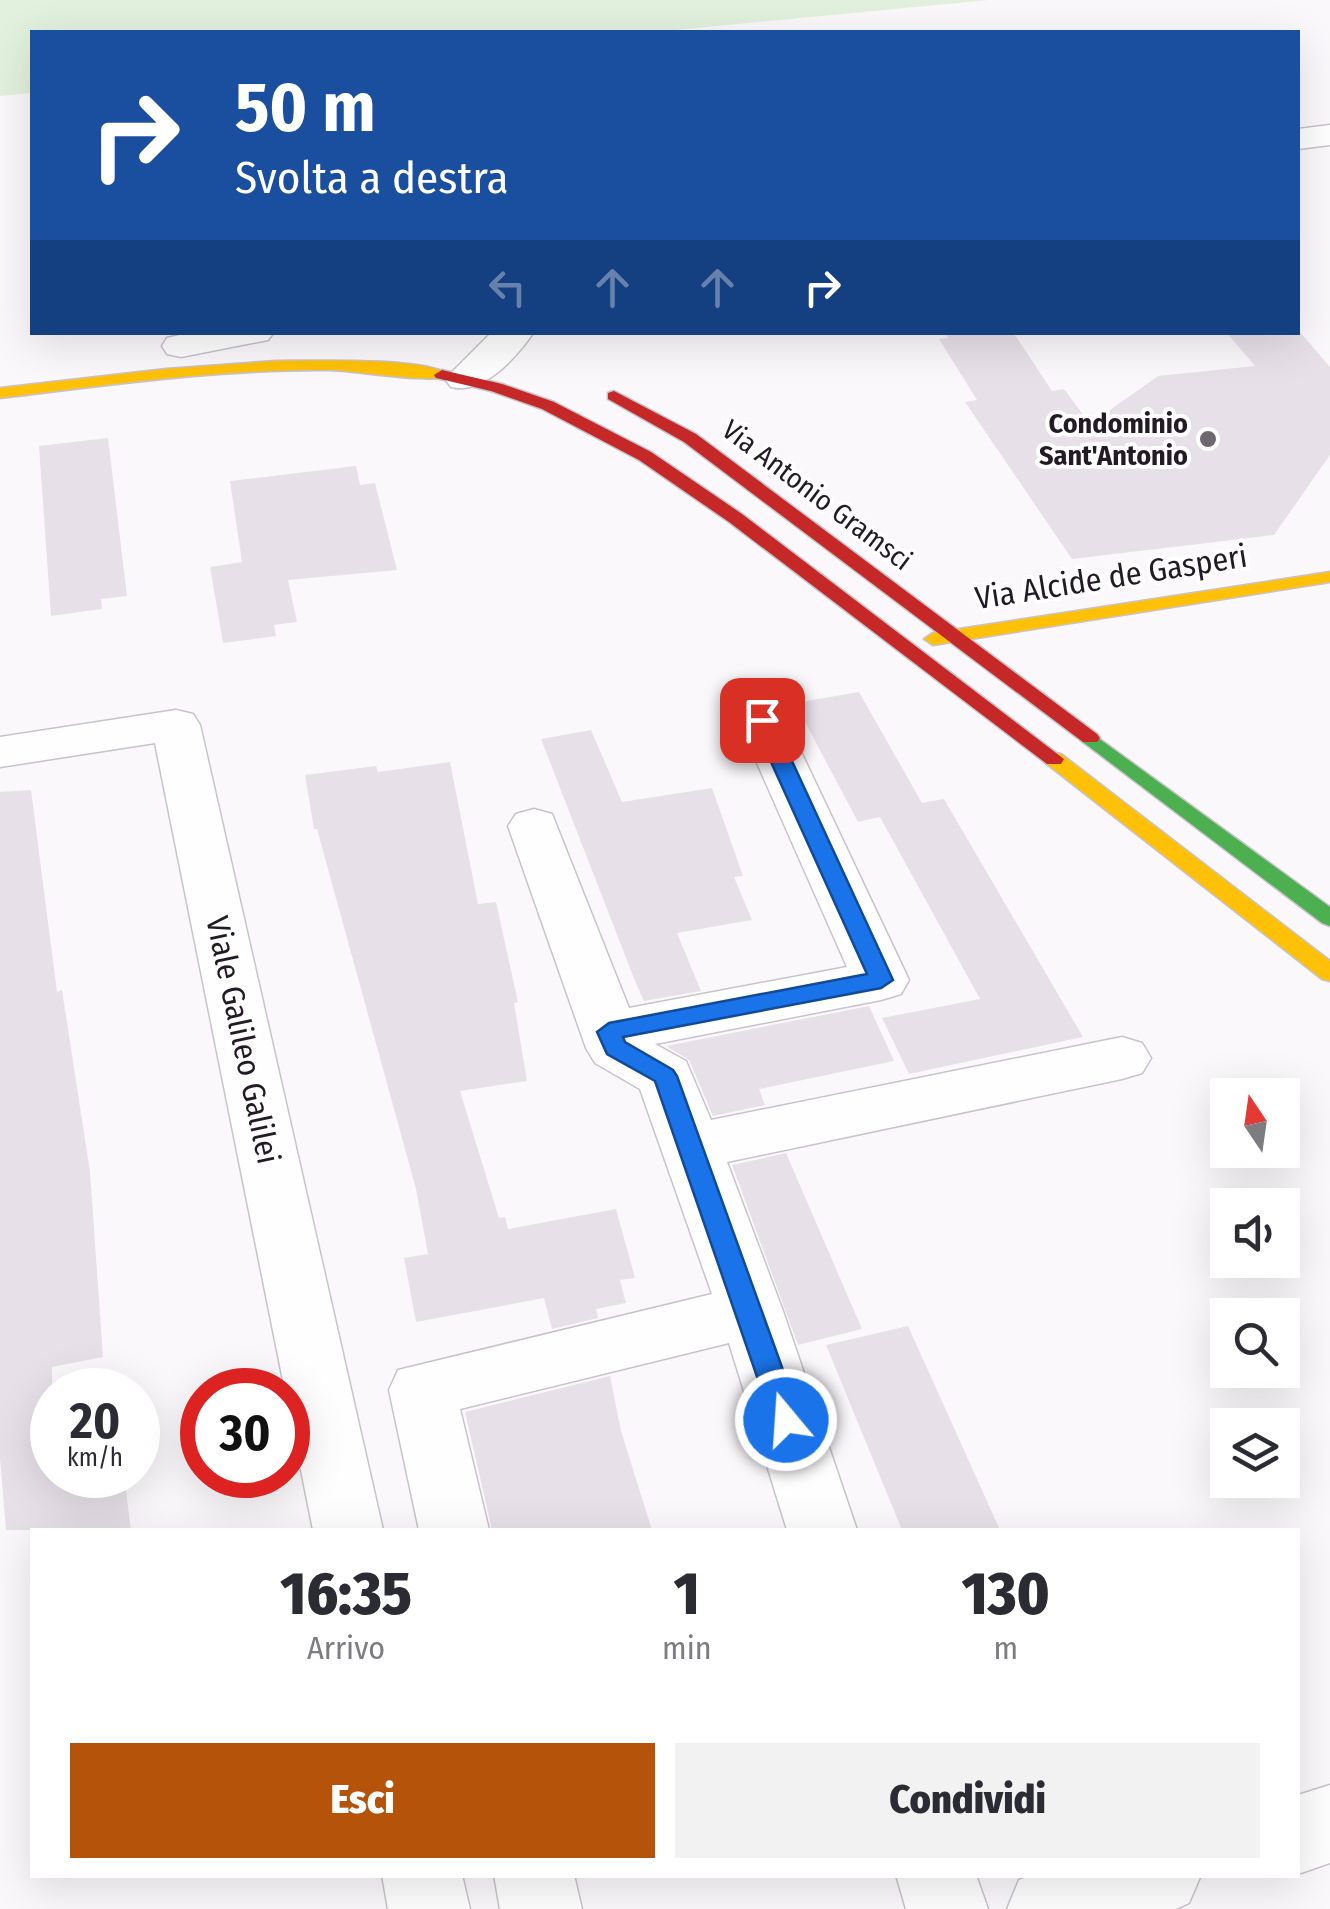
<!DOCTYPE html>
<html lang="it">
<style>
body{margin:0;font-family:"Fira Sans Condensed",sans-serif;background:#f2f2f3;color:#2b2b33;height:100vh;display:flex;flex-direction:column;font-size:38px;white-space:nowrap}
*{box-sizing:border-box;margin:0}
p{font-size:32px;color:#7c7c81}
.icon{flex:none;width:55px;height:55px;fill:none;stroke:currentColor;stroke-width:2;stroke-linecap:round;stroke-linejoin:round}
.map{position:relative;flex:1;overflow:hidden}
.drawer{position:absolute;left:30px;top:1528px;width:1270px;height:350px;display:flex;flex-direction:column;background:#fff;border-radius:0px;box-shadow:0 10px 40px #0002}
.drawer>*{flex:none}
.banner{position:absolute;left:30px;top:30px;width:1270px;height:305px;border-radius:0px;box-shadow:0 10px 40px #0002;background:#1a4fa0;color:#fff;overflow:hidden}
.needle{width:65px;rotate:347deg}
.controls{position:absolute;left:1210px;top:1078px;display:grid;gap:20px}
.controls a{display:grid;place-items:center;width:90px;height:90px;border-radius:0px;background:#fff;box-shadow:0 10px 40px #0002;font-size:50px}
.speed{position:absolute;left:30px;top:1368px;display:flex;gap:20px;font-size:50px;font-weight:700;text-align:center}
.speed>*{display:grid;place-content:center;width:130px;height:130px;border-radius:50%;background:#fff;box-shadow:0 10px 40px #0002;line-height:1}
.speed small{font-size:25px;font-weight:400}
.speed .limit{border:15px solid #d22;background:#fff;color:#111}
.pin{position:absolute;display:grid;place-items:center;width:85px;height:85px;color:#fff;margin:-42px;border-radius:20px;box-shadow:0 5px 15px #0006}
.me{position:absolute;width:110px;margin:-55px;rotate:342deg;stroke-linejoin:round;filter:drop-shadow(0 0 8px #0008)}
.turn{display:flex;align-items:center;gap:35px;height:210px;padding:0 40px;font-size:45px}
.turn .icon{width:130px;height:130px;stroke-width:2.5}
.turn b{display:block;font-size:70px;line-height:85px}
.lanes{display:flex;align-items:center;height:95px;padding:0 40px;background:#0003;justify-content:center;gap:50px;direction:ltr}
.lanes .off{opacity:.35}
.eta{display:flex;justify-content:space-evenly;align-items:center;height:170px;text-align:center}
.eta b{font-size:60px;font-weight:800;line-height:70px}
.action{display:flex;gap:20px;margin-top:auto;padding:20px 40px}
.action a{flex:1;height:115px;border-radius:0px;background:#b45309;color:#fff;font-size:40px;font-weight:800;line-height:115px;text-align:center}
.action a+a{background:#f2f2f3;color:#2b2b33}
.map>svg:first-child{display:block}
.green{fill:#e2f1dd}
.building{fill:#e7e0e9}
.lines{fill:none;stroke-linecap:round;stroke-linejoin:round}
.street-casing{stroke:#c8c3ca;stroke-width:3}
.fast-casing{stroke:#c8c3ca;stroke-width:3}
.slow-casing{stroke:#c8c3ca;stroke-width:3}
.jam-casing{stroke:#c8c3ca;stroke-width:3}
.street{fill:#fefeff;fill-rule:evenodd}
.fast{fill:#4caf50;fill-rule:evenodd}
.slow{fill:#ffc107;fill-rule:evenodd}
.jam{fill:#c62828;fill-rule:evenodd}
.route{fill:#1a73e8;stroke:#114b97;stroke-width:2.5}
.poi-dot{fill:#6e6870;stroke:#fff;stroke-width:4}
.labels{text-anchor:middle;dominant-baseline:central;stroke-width:8;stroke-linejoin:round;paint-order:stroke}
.far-poi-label{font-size:28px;font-weight:bold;fill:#221a25;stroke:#fff;text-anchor:end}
.far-street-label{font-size:28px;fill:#221a25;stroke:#fff}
.street-label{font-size:32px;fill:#221a25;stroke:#fff}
</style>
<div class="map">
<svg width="1330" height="1909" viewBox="0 0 1330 1909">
<rect width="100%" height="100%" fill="#fbf8fc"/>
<path class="green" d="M0 0H989L654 32H32V93L0 96Z"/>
<g class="building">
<path d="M944 332H1013L1052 391 1064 389 1090 424 1158 376 1255 366 1226 332H1300L1330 367V455L1274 535 1072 559 965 402 977 400 939 339 948 338Z"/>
<path d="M108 438 127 596 101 599 102 609 51 616 39 446Z"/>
<path d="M356 466 360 485 375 483 397 570 288 580 297 622 274 625 276 636 223 643 210 567 242 562 230 481Z"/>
<path d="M859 692 922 803 944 799 1083 1037 909 1074 882 1018 980 999 880 817 858 822 795 703Z"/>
<path d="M591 730 622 802 712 788 743 876 734 877 752 920 677 933 701 991 644 1001 635 981 541 739Z"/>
<path d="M450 762 478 904 496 902 518 1002 514 1003 527 1081 460 1091 499 1218 505 1217 508 1229 616 1209 635 1278 620 1280 626 1303 596 1309 598 1318 552 1329 544 1298 416 1322 404 1258 428 1254 416 1189 317 829H314L305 775 376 766 378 772Z"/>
<path d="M31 790 57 992 62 990 90 1172 103 1357 52 1367V1475H124L131 1530H6L0 1458V792Z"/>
<path d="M869 1006 894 1061 759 1089 765 1105 713 1116 689 1060 666 1046Z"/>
<path d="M786 1153 862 1329 798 1345 732 1165Z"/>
<path d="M908 1326 1000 1530H902L826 1345Z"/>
<path d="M610 1376 621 1431 652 1530H492L465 1412Z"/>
</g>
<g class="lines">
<defs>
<g id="street">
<path d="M1330 125V145L1298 149V129Z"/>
<path d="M192 332H274L268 340 181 357 167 354 162 346 167 338Z"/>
<path d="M492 332H534C516 358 483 395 451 387L445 379Z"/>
<path d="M762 705 779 709 786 720 909 980 901 994 881 1000 655 1044 686 1061 711 1120 1122 1037 1142 1043 1151 1058 1142 1073 1122 1079 727 1162 783 1311 857 1530H787L729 1343 460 1409 489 1530H419L389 1390 398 1370 712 1294 640 1089 595 1063 586 1048 508 826 516 814 534 809 552 814 629 1008 847 967 738 720 745 709Z"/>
<path d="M176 710 193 714 200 725 383 1530H313L155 743 0 767V737Z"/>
<path d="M1330 1785V1863L1298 1874V1795Z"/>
<path d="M382 1875H462L470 1909H388Z"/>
<path d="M494 1875H574L582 1909H500Z"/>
<path d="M896 1875H976L988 1909H906Z"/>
<path d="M1032 1875H1201L1189 1903 1176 1909H1007L1019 1880Z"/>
</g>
<path id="fast" d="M1090 732 1330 907V926L1322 923 1083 742 1080 738Z"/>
<g id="slow">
<path d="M276 361C312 361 425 357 450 375 437 385 353 370 329 370 219 369 109 385 0 398V388L166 369Z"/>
<path d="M1330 572V582L933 645 924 639 933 633Z"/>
<path d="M1054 753 1061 754 1330 961V981L1322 979 1047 764 1044 759Z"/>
</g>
<g id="jam">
<path d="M442 370 502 384 554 402 651 452 742 514 1064 759 1061 764H1047L729 522 639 460 542 409 491 391 436 378 434 375Z"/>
<path d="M614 391 696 434 1097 734 1100 738 1097 742H1083L684 442 608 399V393Z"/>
</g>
</defs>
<use href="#street" class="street-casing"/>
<use href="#fast" class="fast-casing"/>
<use href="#slow" class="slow-casing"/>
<use href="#jam" class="jam-casing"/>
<use href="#street" class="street"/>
<use href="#fast" class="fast"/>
<use href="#slow" class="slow"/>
<use href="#jam" class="jam"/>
</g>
<path class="route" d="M762 714 773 720 893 980 881 988 623 1037 625 1042 673 1070 677 1076 801 1420 796 1429 786 1433 777 1429 772 1420 655 1081 607 1054 597 1032 609 1023 867 974 752 720Z"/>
<circle class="poi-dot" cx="1208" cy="439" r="10"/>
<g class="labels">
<g class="far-poi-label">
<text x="1188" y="423">Condominio<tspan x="1188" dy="32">Sant'Antonio</tspan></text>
</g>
<g class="far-street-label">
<text transform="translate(817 495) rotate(37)">Via Antonio Gramsci</text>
</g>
<g class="street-label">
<text transform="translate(1111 577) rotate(-9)">Via Alcide de Gasperi</text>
<text transform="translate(243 1040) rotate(78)">Viale Galileo Galilei</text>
</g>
</g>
</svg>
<div class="controls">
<a><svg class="needle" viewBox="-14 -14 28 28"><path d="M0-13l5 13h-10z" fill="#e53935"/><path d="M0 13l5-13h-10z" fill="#7c7c81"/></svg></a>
<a><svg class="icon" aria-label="sound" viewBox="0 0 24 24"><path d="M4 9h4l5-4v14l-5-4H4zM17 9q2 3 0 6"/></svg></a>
<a><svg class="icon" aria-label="search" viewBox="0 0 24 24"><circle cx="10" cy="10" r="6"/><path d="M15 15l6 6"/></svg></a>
<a><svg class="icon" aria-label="layers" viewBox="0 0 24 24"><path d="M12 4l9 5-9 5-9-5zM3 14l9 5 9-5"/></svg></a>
</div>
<div class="speed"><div>20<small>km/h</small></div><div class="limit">30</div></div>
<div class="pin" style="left:762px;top:720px;background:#d93025"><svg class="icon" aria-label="arrive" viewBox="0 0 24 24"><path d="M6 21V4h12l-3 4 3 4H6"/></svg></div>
<svg class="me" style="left:786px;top:1420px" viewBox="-20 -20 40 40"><circle r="17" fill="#1a73e8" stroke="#fff" stroke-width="3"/><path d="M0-11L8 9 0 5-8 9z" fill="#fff"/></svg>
<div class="banner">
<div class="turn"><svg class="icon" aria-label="right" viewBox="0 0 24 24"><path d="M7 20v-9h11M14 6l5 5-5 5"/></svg><div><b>50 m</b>Svolta a destra</div></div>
<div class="lanes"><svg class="icon off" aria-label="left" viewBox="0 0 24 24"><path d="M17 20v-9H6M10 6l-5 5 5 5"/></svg><svg class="icon off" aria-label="ahead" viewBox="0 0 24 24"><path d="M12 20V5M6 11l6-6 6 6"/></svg><svg class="icon off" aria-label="ahead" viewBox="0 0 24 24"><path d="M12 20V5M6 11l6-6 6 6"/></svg><svg class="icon" aria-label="right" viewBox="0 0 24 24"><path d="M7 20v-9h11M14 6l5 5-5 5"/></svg></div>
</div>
<section class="drawer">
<div class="eta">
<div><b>16:35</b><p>Arrivo</p></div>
<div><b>1</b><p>min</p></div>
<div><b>130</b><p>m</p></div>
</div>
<div class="action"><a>Esci</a><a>Condividi</a></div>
</section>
</div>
